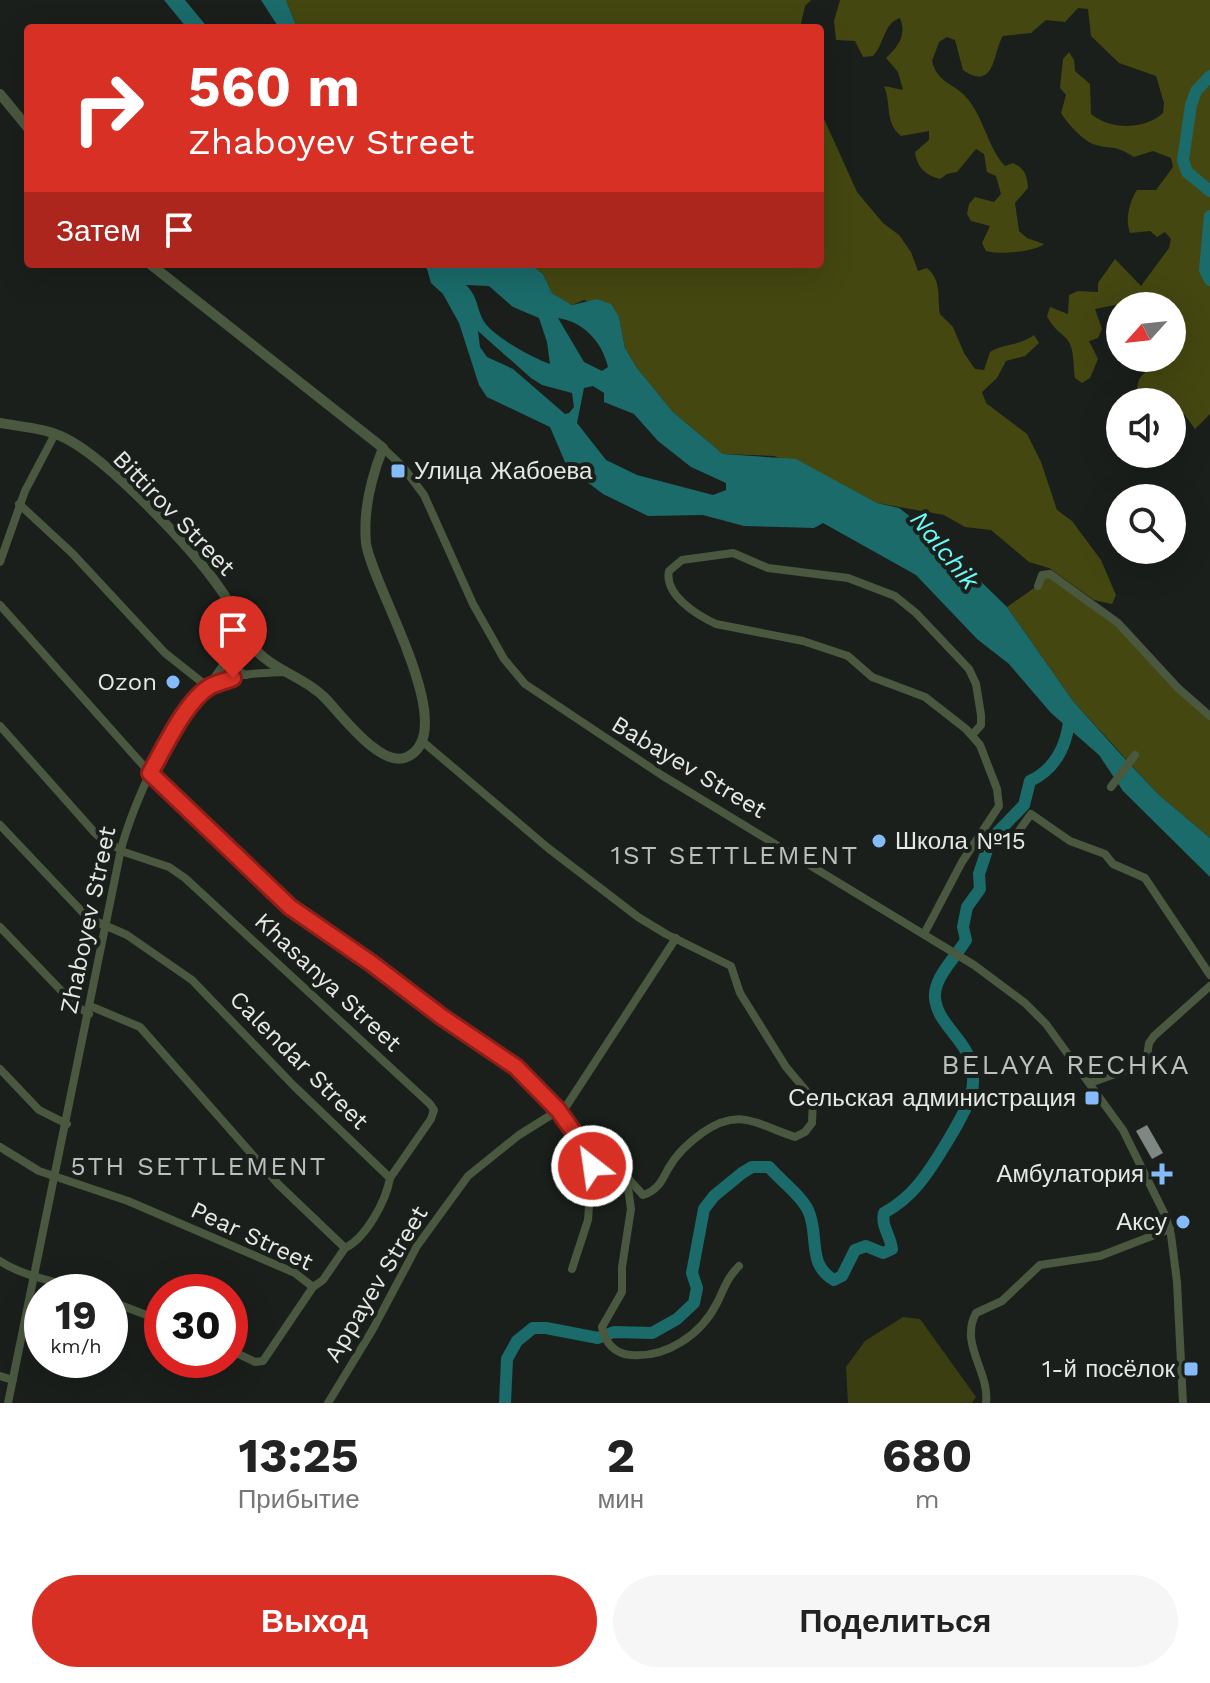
<!DOCTYPE html>
<html lang="ru">
<meta charset="utf-8">
<style>
body{margin:0;font-family:"Work Sans",sans-serif;background:#f6f6f6;color:#222;height:100vh;display:flex;flex-direction:column;font-size:30px;white-space:nowrap}
*{box-sizing:border-box;margin:0}
p{font-size:26px;color:#767676}
.icon{flex:none;width:44px;height:44px;fill:none;stroke:currentColor;stroke-width:2;stroke-linecap:round;stroke-linejoin:round}
.map{position:relative;height:1403px;overflow:hidden}
.details{display:flex;flex-direction:column;background:#fff;flex:1}
.details>*{flex:none}
.top-card{position:absolute;left:24px;top:24px;width:800px;height:244px;border-radius:8px;box-shadow:0 8px 32px #0002;background:#d93025;color:#fff;overflow:hidden}
.needle{width:52px;rotate:243deg}
.tools{position:absolute;left:1106px;top:292px;display:grid;gap:16px}
.tools a{display:grid;place-items:center;width:80px;height:80px;border-radius:50%;background:#fff;box-shadow:0 8px 32px #0002;font-size:40px}
.speed{position:absolute;left:24px;top:1274px;display:flex;gap:16px;font-size:40px;font-weight:700;text-align:center}
.speed>*{display:grid;place-content:center;width:104px;height:104px;border-radius:50%;background:#fff;box-shadow:0 8px 32px #0002;line-height:1}
.speed small{font-size:20px;font-weight:400}
.speed .limit{border:12px solid #d22;background:#fff;color:#111}
.pin{position:absolute;display:grid;place-items:center;width:68px;height:68px;color:#fff;margin:-82px -34px;border-radius:50% 50% 50% 0;rotate:-45deg;box-shadow:0 0 8px #0007}
.pin .icon{rotate:45deg}
.me{position:absolute;width:88px;margin:-44px;rotate:330deg;stroke-linejoin:round;filter:drop-shadow(0 0 6px #0008)}
.turn{display:flex;align-items:center;gap:28px;height:168px;padding:0 32px;font-size:36px}
.turn .icon{width:104px;height:104px;stroke-width:2.5}
.turn b{display:block;font-size:56px;line-height:68px}
.then{display:flex;align-items:center;height:76px;padding:0 32px;background:#0003;gap:16px;font-size:30px}
.eta{display:flex;justify-content:space-evenly;align-items:center;height:136px;text-align:center}
.eta b{font-size:48px;font-weight:700;line-height:56px}
.primary-button{display:flex;gap:16px;margin-top:auto;padding:16px 32px}
.primary-button a{flex:1;height:92px;border-radius:48px;background:#d93025;color:#fff;font-size:32px;font-weight:700;line-height:92px;text-align:center}
.primary-button a+a{background:#f6f6f6;color:#222}
.map>svg:first-child{display:block}
.green{fill:#3b3e10}
.forest{fill:#444710}
.water{fill:#1a6b6a;fill-rule:evenodd}
.lines{fill:none;stroke-linecap:round;stroke-linejoin:round}
.river{stroke:#1a6b6a;stroke-width:12}
.building{fill:#7e8784}
.minor{stroke:#4a5840;stroke-width:8}
.tertiary{stroke:#4a5840;stroke-width:10}
.route-casing{stroke:#8d1f18;stroke-width:20}
.route{stroke:#d93025;stroke-width:14}
.poi-dot{fill:#86bbfb;stroke:#1a1f1b;stroke-width:3}
.labels{text-anchor:middle;dominant-baseline:central;stroke-width:8;stroke-linejoin:round;paint-order:stroke}
.poi-label{font-size:24px;fill:#e5e8e5;stroke:#1a1f1b;text-anchor:end}
.street-label{font-size:24px;fill:#e5e8e5;stroke:#1a1f1b}
.water-label{font-size:26px;font-style:italic;fill:#6afaf7;stroke:#1a1f1b}
.neighbourhood-label{font-size:26px;letter-spacing:2px;fill:#bac1bc;stroke:#1a1f1b}
.quarter-label{font-size:28px;letter-spacing:2px;fill:#bac1bc;stroke:#1a1f1b}
</style>
<div class="map">
<svg width="1210" height="1403" viewBox="0 0 1210 1403">
<rect width="100%" height="100%" fill="#1a1f1b"/>
<path class="green" d="M903 1317 920 1319 976 1397 972 1403H848L846 1367 865 1341Z"/>
<g class="forest">
<path d="M286 0H811L805 6 800 28H297Z"/>
<path d="M840 0H1210V414L1195 429 1184 414 1175 417 1172 425V402H1137C1136 367 1145 382 1154 358H1172V306H1120V328V313L1115 305 1095 309 1102 329 1098 338 1089 341 1098 359 1090 378 1082 383 1075 378C1073 366 1075 346 1065 337 1057 330 1052 326 1047 316L1050 307 1068 314 1069 295 1078 291 1098 292V283L1115 259 1141 286 1169 248 1171 239 1165 232 1157 237 1150 231 1130 233C1125 220 1129 202 1137 190H1156L1173 167 1171 158 1153 151 1134 157C1113 144 1115 150 1096 145 1084 142 1068 124 1061 113L1066 95 1060 88 1063 59 1069 52 1074 60 1075 71 1090 84 1091 114C1110 130 1145 130 1163 113L1164 103 1156 76 1119 63 1091 36 1088 9 1078 8 1065 22 1046 20 1031 33 1003 36C993 50 996 93 963 70L955 40 947 37 939 42 932 61C937 82 951 82 965 96 984 116 987 147 1005 166L1013 163C1025 169 1027 175 1028 188L1015 203 1019 231 1027 238 1044 244C1034 252 998 255 986 251L982 243 990 226 971 221 967 214 969 204 975 197 994 202 1001 194 996 176 987 172 984 154 976 149 957 172 947 174 940 179C926 176 916 166 915 152L929 140V131L901 136C884 122 892 105 884 86L903 90 898 72 886 58C898 47 907 35 900 18 883 24 885 43 873 56L863 57 855 41 836 40 834 21Z"/>
<path d="M820 110 857 192 883 223 899 235 911 252 918 271 927 268C942 281 937 296 940 314L953 327 964 353 975 369 984 370 990 352C1004 343 1017 347 1034 335L1039 343 1025 356 1006 361 997 378 982 392 986 403 1027 434 1041 462 1057 510 1072 521 1101 560 1116 595 1112 604 1094 600 1049 568 1029 562 991 530 965 527 944 515 877 503 839 483 774 456 723 454 673 412 637 368 625 348 619 317 584 300 572 305 552 293 543 274 530 264H820Z"/>
<path d="M1048 574 1103 611 1210 716V838L1158 794 1073 701 1007 607 1037 586Z"/>
</g>
<g class="water">
<path d="M164 0H185L208 28H187Z"/>
<path d="M261 0H286L297 28H279Z"/>
<path d="M420 264H530L543 274 552 293 572 305 597 299 611 304 619 317 625 348 637 368 673 412 723 454 796 459 877 503 899 508 928 530 1007 607 1073 701 1116 749 1158 794 1210 838V877L1123 791 1099 755 1051 713 1009 664 977 639 916 575 823 523 814 528 744 526 703 515 648 516 603 494 578 475 565 462 550 427 487 397 479 385 459 323 443 294 431 283 427 269ZM466 285 489 286 513 307 539 318 547 342 550 364C533 358 489 335 482 318 476 304 477 296 466 285ZM558 318C584 322 602 342 608 367L602 371 584 362ZM478 331 531 378 542 385 572 393 574 407 569 413 565 414 513 369 487 357 480 347ZM593 386 604 393V402L634 414 658 441 691 467 726 483V490L713 495 637 475 606 460 577 423 584 388Z"/>
</g>
<g class="lines">
<g class="river">
<path d="M1210 76 1196 91 1191 105 1183 160 1187 172 1210 191"/>
<path d="M1210 216 1205 270 1210 280"/>
<path d="M505 1403 507 1359 517 1341 533 1328H546L598 1338 614 1332 652 1333 677 1319 694 1303 697 1288 692 1273 704 1209 714 1196 742 1173 752 1167H769C781 1181 800 1194 808 1210 820 1235 806 1264 834 1280L842 1276 855 1250 866 1246 883 1253 892 1249C890 1235 881 1226 884 1213 896 1206 908 1197 917 1186 931 1170 968 1111 972 1091 974 1080 973 1066 968 1055 960 1036 937 1021 935 998 933 978 956 957 966 940L963 927 967 907 980 889 979 874 987 850 997 833 1024 805 1030 781C1058 768 1068 742 1070 713"/>
</g>
</g>
<path class="building" d="M1147 1125 1163 1153 1152 1159 1136 1131Z"/>
<g class="lines">
<g class="minor">
<path d="M383 448 403 467 424 495 473 604 504 659 525 684 663 776 974 965 1025 1003 1046 1024 1123 1130 1166 1217 1171 1235 1177 1282 1183 1403"/>
<path d="M19 504 72 553 165 653 208 687"/>
<path d="M0 562 25 491 55 434"/>
<path d="M1038 586 1042 575 1050 574 1118 623 1178 688 1210 716"/>
<path d="M0 605 158 782 205 822 279 897 442 1017 510 1062 558 1110 588 1152 592 1166 588 1220 572 1269"/>
<path d="M230 654 232 668 246 675"/>
<path d="M208 687 236 646V621"/>
<path d="M0 726 95 833 106 843 121 849"/>
<path d="M422 741 548 848 638 917 666 934 731 966 740 993 786 1067 813 1099 812 1123 805 1132 795 1137C757 1125 740 1106 702 1133 688 1143 677 1153 668 1169 662 1181 657 1191 643 1195L596 1143 568 1122"/>
<path d="M1111 787 1135 755"/>
<path d="M0 825 88 918 127 935 192 980 294 1086 390 1178C386 1201 366 1238 345 1248"/>
<path d="M985 831 1008 846 1031 814 1070 841 1105 854 1113 864 1145 878 1210 975"/>
<path d="M121 851 169 867 185 878 430 1104 434 1110 431 1119 390 1178"/>
<path d="M0 927 75 1005 89 1014"/>
<path d="M924 934 962 862 999 806 997 789 980 745 966 729 925 697 872 677 848 656 803 641 716 624C697 615 664 595 669 571L682 560 733 553 768 568 848 578 895 596 916 613 969 669 976 684 981 715V725L972 735"/>
<path d="M90 1006 140 1027 279 1185 345 1248 323 1280 313 1287 263 1361 255 1362 230 1350"/>
<path d="M0 1069 39 1110 67 1124"/>
<path d="M1090 1083 1146 1063 1149 1043 1154 1036 1210 986"/>
<path d="M0 1147 39 1171 128 1201 295 1273 313 1287"/>
<path d="M627 1181 631 1209 622 1267V1292L602 1327C605 1343 615 1354 631 1355 666 1358 701 1335 717 1303 724 1289 727 1278 739 1266"/>
<path d="M0 1261C26 1278 58 1281 87 1292"/>
<path d="M110 1301 162 1321"/>
<path d="M0 1376 13 1380"/>
<path d="M8 1403 121 849C132 809 173 710 208 687 231 673 260 673 286 672"/>
<path d="M328 1403 373 1329 417 1246 468 1176 519 1135 567 1105 676 938"/>
<path d="M986 1403C990 1372 959 1344 976 1313L1002 1301 1040 1265 1100 1256 1170 1229"/>
</g>
<g class="tertiary">
<path d="M0 94 28 128"/>
<path d="M0 423C22 427 45 428 65 438 109 460 193 549 221 590 233 606 238 627 250 643 269 670 305 676 327 700 342 716 382 769 407 757 463 732 371 584 366 543 363 511 371 478 383 448L150 264"/>
</g>
</g>
<g class="lines">
<defs>
<path id="route" d="M233 678C226 681 216 683 209 687 185 702 164 749 150 773L290 907 371 963 442 1017 516 1067 558 1110 588 1152 592 1166"/>
</defs>
<use href="#route" class="route-casing"/>
<use href="#route" class="route"/>
</g>
<g class="poi-dot">
<rect x="390" y="463" width="16" height="16" rx="4"/>
<circle cx="173" cy="682" r="8"/>
<circle cx="879" cy="841" r="8"/>
<rect x="1084" y="1090" width="16" height="16" rx="4"/>
<path d="M1158 1162h8v8h8v8h-8v8h-8v-8h-8v-8h8z"/>
<circle cx="1183" cy="1222" r="8"/>
<rect x="1183" y="1361" width="16" height="16" rx="4"/>
</g>
<g class="labels">
<g class="poi-label">
<text x="414" y="471" text-anchor="start">Улица Жабоева</text>
<text x="157" y="682">Ozon</text>
<text x="895" y="841" text-anchor="start">Школа №15</text>
<text x="1076" y="1098">Сельская администрация</text>
<text x="1144" y="1174">Амбулатория</text>
<text x="1167" y="1222">Аксу</text>
<text x="1175" y="1369">1-й посёлок</text>
</g>
<g class="street-label">
<text transform="translate(174 513) rotate(46)">Bittirov Street</text>
<text transform="translate(689 767) rotate(31)">Babayev Street</text>
<text transform="translate(88 920) rotate(-78)">Zhaboyev Street</text>
<text transform="translate(328 982) rotate(43)">Khasanya Street</text>
<text transform="translate(299 1060) rotate(45)">Calendar Street</text>
<text transform="translate(252 1236) rotate(25)">Pear Street</text>
<text transform="translate(376 1284) rotate(-59)">Appayev Street</text>
</g>
<g class="water-label">
<text transform="translate(945 550) rotate(51)">Nalchik</text>
</g>
<g class="neighbourhood-label">
<text x="735" y="855">1ST SETTLEMENT</text>
<text x="199" y="1166">5TH SETTLEMENT</text>
</g>
<g class="quarter-label">
<text x="1066" y="1064">BELAYA RECHKA</text>
</g>
</g>
</svg>
<div class="tools">
<a><svg class="needle" viewBox="-14 -14 28 28"><path d="M0-13l5 13h-10z" fill="#e53935"/><path d="M0 13l5-13h-10z" fill="#767676"/></svg></a>
<a><svg class="icon" aria-label="sound" viewBox="0 0 24 24"><path d="M4 9h4l5-4v14l-5-4H4zM17 9q2 3 0 6"/></svg></a>
<a><svg class="icon" aria-label="search" viewBox="0 0 24 24"><circle cx="10" cy="10" r="6"/><path d="M15 15l6 6"/></svg></a>
</div>
<div class="speed"><div>19<small>km/h</small></div><div class="limit">30</div></div>
<div class="pin" style="left:233px;top:678px;background:#d93025"><svg class="icon" aria-label="arrive" viewBox="0 0 24 24"><path d="M6 21V4h12l-3 4 3 4H6"/></svg></div>
<svg class="me" style="left:592px;top:1166px" viewBox="-20 -20 40 40"><circle r="17" fill="#d93025" stroke="#fff" stroke-width="3"/><path d="M0-11L8 9 0 5-8 9z" fill="#fff"/></svg>
<div class="top-card">
<div class="turn"><svg class="icon" aria-label="right" viewBox="0 0 24 24"><path d="M7 20v-9h11M14 6l5 5-5 5"/></svg><div><b>560 m</b>Zhaboyev Street</div></div>
<div class="then">Затем<svg class="icon" aria-label="arrive" viewBox="0 0 24 24"><path d="M6 21V4h12l-3 4 3 4H6"/></svg></div>
</div>
</div>
<section class="details">
<div class="eta">
<div><b>13:25</b><p>Прибытие</p></div>
<div><b>2</b><p>мин</p></div>
<div><b>680</b><p>m</p></div>
</div>
<div class="primary-button"><a>Выход</a><a>Поделиться</a></div>
</section>
